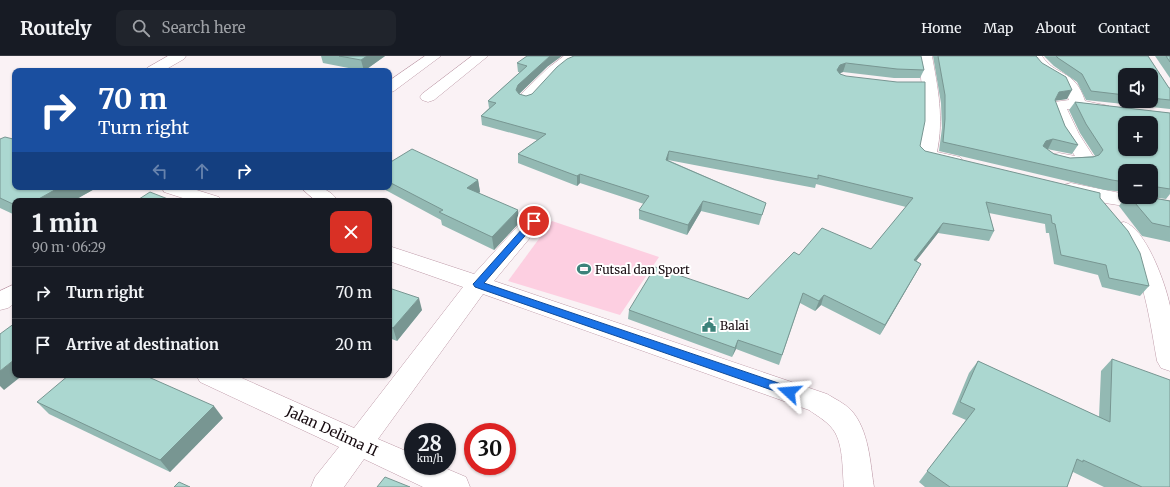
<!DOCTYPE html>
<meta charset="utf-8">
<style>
body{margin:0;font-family:Merriweather,serif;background:#20242c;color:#f1f3f6;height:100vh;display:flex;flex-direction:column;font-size:15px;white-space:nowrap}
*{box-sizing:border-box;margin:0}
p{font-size:13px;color:#9ea1a6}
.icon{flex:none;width:22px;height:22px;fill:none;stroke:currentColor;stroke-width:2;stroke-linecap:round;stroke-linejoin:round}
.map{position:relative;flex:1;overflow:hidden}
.details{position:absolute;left:12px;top:142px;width:380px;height:180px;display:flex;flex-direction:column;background:#171b24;border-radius:8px;box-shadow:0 1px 3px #0004}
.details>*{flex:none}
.hud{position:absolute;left:12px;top:12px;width:380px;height:122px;border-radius:8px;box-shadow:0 1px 3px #0004;background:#1a4fa0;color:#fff;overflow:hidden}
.tools{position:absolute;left:1118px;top:12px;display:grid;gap:8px}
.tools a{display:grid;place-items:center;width:40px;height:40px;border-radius:8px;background:#171b24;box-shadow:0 1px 3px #0004;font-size:20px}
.speed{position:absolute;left:404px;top:367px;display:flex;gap:8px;font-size:20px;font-weight:700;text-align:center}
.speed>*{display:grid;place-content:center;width:52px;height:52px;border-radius:50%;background:#171b24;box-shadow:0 1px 3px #0004;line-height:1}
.speed small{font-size:10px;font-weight:400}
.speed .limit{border:6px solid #d22;background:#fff;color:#111}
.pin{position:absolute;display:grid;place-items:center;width:34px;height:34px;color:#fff;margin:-17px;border:2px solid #fff;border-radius:50%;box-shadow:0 1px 4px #0007}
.me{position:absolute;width:44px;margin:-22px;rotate:289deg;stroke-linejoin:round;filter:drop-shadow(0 0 3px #0008)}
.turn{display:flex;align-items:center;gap:14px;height:84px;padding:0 20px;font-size:18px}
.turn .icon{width:52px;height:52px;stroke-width:2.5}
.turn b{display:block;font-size:28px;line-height:34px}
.lanes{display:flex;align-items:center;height:38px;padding:0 20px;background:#0003;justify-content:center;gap:20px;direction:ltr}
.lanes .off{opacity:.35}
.round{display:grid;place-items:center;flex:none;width:42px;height:42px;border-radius:8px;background:#20242c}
.overview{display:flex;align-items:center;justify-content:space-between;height:68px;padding:0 20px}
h1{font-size:24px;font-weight:800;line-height:30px}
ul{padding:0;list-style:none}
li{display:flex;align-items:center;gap:12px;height:52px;padding:0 20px;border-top:1px solid #363941}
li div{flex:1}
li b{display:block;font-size:15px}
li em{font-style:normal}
header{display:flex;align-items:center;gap:24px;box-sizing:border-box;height:56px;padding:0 20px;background:#171b24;border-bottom:1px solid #363941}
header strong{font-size:19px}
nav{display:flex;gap:22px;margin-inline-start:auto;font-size:14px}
.search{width:280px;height:36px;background:#20242c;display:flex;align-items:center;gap:10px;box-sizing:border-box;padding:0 14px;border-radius:8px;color:#9ea1a6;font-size:15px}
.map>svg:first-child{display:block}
.green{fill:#fdcfe1}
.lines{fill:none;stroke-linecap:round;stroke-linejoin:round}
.street-casing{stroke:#be9aa8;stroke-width:1}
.street{fill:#fff;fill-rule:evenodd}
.wall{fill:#93b9b3;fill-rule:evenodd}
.shaded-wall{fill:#789692}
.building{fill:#abd7d0;stroke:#789692;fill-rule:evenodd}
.route{fill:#1a73e8;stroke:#114b97}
.labels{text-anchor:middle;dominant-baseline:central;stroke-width:4;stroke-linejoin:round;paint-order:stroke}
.poi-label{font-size:12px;fill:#15090e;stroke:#fff;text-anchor:start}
.near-street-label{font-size:14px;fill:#15090e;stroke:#fff}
</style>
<header>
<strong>Routely</strong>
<div class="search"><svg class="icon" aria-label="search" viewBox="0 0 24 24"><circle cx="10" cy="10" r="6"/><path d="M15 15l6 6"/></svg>Search here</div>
<nav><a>Home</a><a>Map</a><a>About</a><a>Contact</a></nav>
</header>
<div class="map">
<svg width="1170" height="431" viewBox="0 0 1170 431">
<rect width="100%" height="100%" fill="#faf2f5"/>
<path class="green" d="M552 165 659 201 620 259 508 225Z"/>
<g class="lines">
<defs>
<g id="street">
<path d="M168 0H186L184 3 163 15H145L147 12Z"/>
<path d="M425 0H441L394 35 389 37V25Z"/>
<path d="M472 0H488L434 44 428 46 422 44 420 41 422 38Z"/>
<path d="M564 0H604C597 11 582 3 572 7 558 13 542 34 532 45L526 47 520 45 518 42 520 39 548 12Z"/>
<path d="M918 0H932C938 32 944 63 937 96L960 101 963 105 960 109C948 112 933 106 921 103L918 99C927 65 923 34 918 0Z"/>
<path d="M1028 0H1042C1055 21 1075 12 1085 45L1109 50 1111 53 1109 56C1096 60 1081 53 1067 53L1079 78 1095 103C1086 116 1065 109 1053 106L1050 102 1053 98 1059 97 1075 100 1061 78 1051 53 1054 46 1069 44 1062 29 1038 14Z"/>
<path d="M1071 127 1125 138V141H1144L1170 145V157L1105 147 1064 137 1061 133 1064 129Z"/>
<path d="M162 131H187L219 141 222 145H192L164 136Z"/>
<path d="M300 131C316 131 328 130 338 145H316Z"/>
<path d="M534 159 541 160 544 165 494 225 827 338C835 343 844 347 851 354 869 374 870 406 874 431H844C842 413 844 385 831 371 825 364 816 359 809 354L483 238 378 383 413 398V410H440L466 421 470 431H423L364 403 344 431H311L315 421 339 391 200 326 196 319H235L354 372 463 231 389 205V190L474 218 527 160Z"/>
<path d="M1124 166C1146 172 1166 229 1170 250 1170 268 1170 296 1170 315L1161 312 1157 305C1151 271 1146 234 1132 202 1127 192 1120 183 1114 173L1117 168Z"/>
<path d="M15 228V247L8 252 0 254V235Z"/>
</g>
</defs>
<use href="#street" class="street-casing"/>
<use href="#street" class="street"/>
</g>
<g class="wall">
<path d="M321 0H385L364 15 323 7Z"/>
<path d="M921 0 924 14 920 22H894L843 16 840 17 920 90 925 95 1100 142 1149 230 1140 240 1102 231 1098 219 1054 208 1049 177H1046L1045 168 989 157 994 175 989 185 938 177 916 205 921 208 916 217 880 279 821 249 815 255 800 247 779 309 736 293 732 301 628 263 629 254 748 243 799 199 871 193 906 151 816 128 815 132 668 104 766 147 759 169 701 155 687 179 639 163V154L644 148 580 127 577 130 518 107V98L537 84 482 69 481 60 489 52 488 45 520 16H518L517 7 547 11 519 38 526 40 532 38Z"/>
<path d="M933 0H1036L1067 43 1055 44 1065 70 1078 89 1072 98 1047 93 1054 98 1070 102 1095 100 1080 77 1069 54 1075 46 1170 57V138L1166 143 1151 141V115H1125V136L1105 134 939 95 942 72 941 47Z"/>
<path d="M1044 0H1148L1169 32H1170V53L1086 44 1077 26 1054 10ZM1125 19H1151V45H1125Z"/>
<path d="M1155 0H1170V22Z"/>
<path d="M0 83 98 131 73 145H15V159L0 152Z"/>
<path d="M389 107 478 124 480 136 479 137 519 167 494 194 442 169 441 164 380 131H389Z"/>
<path d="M1125 141H1148L1170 145V186L1142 180 1119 150Z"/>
<path d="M389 232 422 254 397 285 389 282Z"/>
<path d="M1112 303 1170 431H1104L1073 416 1067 431H925L919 426 966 364 952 358 969 317 978 305 1099 361 1101 315Z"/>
<path d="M37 346 223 362 170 416 49 358Z"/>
</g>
<g class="shaded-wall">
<path d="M367 0H385L364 15 361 4Z"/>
<path d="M550 0H562L547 11 519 38 516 34 518 29Z"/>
<path d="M846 7 843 16 838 18 837 14 840 9Z"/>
<path d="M1072 34 1067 43 1054 45 1059 36Z"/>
<path d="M1053 83 1048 93 1041 94 1046 85Z"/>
<path d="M669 95 668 104H666Z"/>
<path d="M580 118V127L577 130V120Z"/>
<path d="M478 124 480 136 469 144 467 132Z"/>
<path d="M60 131H98L73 145H35Z"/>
<path d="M703 145 701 155 687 179 688 169Z"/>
<path d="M518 154 519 167 494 194 492 181Z"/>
<path d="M943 167 938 177 909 214 914 204Z"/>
<path d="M921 208 916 217 880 279 885 269Z"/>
<path d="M824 239 821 249 815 255 819 245Z"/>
<path d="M419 242 422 254 397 285 393 272Z"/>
<path d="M738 284 736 293 732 301 735 292Z"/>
<path d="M15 303V319H23L4 334 0 330V315Z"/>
<path d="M214 350 223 362 170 416 160 404Z"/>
</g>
<g class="building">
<path d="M339 0H367L361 4Z"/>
<path d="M527 0H550L518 29 516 34 519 38 526 40 532 38 557 11 567 3 574 0H921L924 14 897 13 846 7 840 9 837 14 840 18 846 20 897 26H925V65L920 90 925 95 1100 137V142L1128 175 1140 197 1149 230 1109 222 1106 209 1061 199 1055 168 1052 167 1051 159 986 146 994 175 943 167 914 204 921 208 885 269 824 239 819 245 803 237 782 299 738 284 735 292 629 254 655 211 748 243 794 196 799 199 822 172 871 193 913 142 818 119V123L669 95 666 104 766 147 762 159 703 145 688 169 639 154 649 140 580 118 577 120 518 98 546 78 481 60 496 47 488 45 527 10 517 7Z"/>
<path d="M938 0H1036L1042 7 1066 21 1072 34 1059 36 1055 44 1065 70 1078 89 1053 83 1046 85 1043 90 1054 98 1070 102 1093 101 1099 99 1103 94 1086 68 1075 46 1170 57V133L1151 130V115H1125V126L1112 124 943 86 945 63V39ZM1125 67H1151V93H1125Z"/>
<path d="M1056 0H1148L1169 32H1170V44L1151 42V19H1125V39L1091 35 1082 18 1058 2Z"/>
<path d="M1166 0H1170V6Z"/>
<path d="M5 81 13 83 15 82V131H60L35 145H15V149L0 142V83Z"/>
<path d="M412 93 478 124 467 132 518 154 492 181 439 156 443 154 389 126V107Z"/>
<path d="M150 136 173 145H136Z"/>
<path d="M1130 141H1148L1170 145V171L1152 167Z"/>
<path d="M389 232 419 242 393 272 389 271Z"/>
<path d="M15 267V303L0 315V278Z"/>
<path d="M1112 303 1170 324V431H1142L1083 404V406L1077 403 1067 431H950L927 415 975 353 960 346 978 305 1110 366Z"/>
<path d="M69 319H144L214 350 160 404 37 346Z"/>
<path d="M385 421 410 431H377Z"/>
<path d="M179 426 190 431H174Z"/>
</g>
<path class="route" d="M534 162 537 163 538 165 537 166 484 227 793 332 794 336 793 339 789 340 475 231 473 228 475 226 531 163Z"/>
<defs>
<symbol id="stadium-bare" viewBox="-9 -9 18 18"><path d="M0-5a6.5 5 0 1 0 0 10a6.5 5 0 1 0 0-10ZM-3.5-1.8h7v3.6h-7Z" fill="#3c827a" stroke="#fff" stroke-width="2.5" paint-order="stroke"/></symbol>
<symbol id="civic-bare" viewBox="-9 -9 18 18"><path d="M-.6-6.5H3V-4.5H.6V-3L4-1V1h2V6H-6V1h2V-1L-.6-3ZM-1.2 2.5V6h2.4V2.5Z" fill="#3c827a" stroke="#fff" stroke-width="2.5" paint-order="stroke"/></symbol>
</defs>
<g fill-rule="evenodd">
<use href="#stadium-bare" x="574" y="203" width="20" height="20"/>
<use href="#civic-bare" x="699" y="259" width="20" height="20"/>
</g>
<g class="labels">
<g class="poi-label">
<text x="595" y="213">Futsal dan Sport</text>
<text x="720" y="269">Balai</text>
</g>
<g class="near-street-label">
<text transform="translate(332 375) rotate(25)">Jalan Delima II</text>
</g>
</g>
</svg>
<div class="tools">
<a><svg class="icon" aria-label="sound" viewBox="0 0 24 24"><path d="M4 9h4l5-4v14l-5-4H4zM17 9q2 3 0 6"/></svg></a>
<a>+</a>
<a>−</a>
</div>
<div class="speed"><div>28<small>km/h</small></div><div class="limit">30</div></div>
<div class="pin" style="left:534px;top:165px;background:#d93025"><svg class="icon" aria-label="arrive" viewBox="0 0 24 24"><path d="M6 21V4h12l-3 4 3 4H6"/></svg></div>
<svg class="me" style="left:789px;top:336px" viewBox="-20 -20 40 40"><path d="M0-17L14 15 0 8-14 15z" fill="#1a73e8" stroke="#fff" stroke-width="4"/></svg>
<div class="hud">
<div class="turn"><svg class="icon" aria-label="right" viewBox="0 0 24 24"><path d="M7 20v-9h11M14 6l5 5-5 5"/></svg><div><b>70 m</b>Turn right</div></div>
<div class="lanes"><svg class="icon off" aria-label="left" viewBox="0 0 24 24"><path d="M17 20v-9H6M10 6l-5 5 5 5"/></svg><svg class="icon off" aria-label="ahead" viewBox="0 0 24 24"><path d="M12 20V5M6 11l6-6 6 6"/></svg><svg class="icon" aria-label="right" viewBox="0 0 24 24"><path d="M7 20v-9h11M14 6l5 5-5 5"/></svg></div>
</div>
<section class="details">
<div class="overview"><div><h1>1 min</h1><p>90 m · 06:29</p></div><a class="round" style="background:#d93025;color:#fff"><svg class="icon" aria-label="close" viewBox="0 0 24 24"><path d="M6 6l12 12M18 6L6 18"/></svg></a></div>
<ul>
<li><svg class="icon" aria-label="right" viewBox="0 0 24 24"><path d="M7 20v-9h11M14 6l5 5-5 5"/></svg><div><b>Turn right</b></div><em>70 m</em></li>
<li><svg class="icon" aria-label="arrive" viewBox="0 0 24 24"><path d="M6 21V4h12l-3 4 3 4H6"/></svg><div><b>Arrive at destination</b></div><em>20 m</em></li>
</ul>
</section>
</div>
